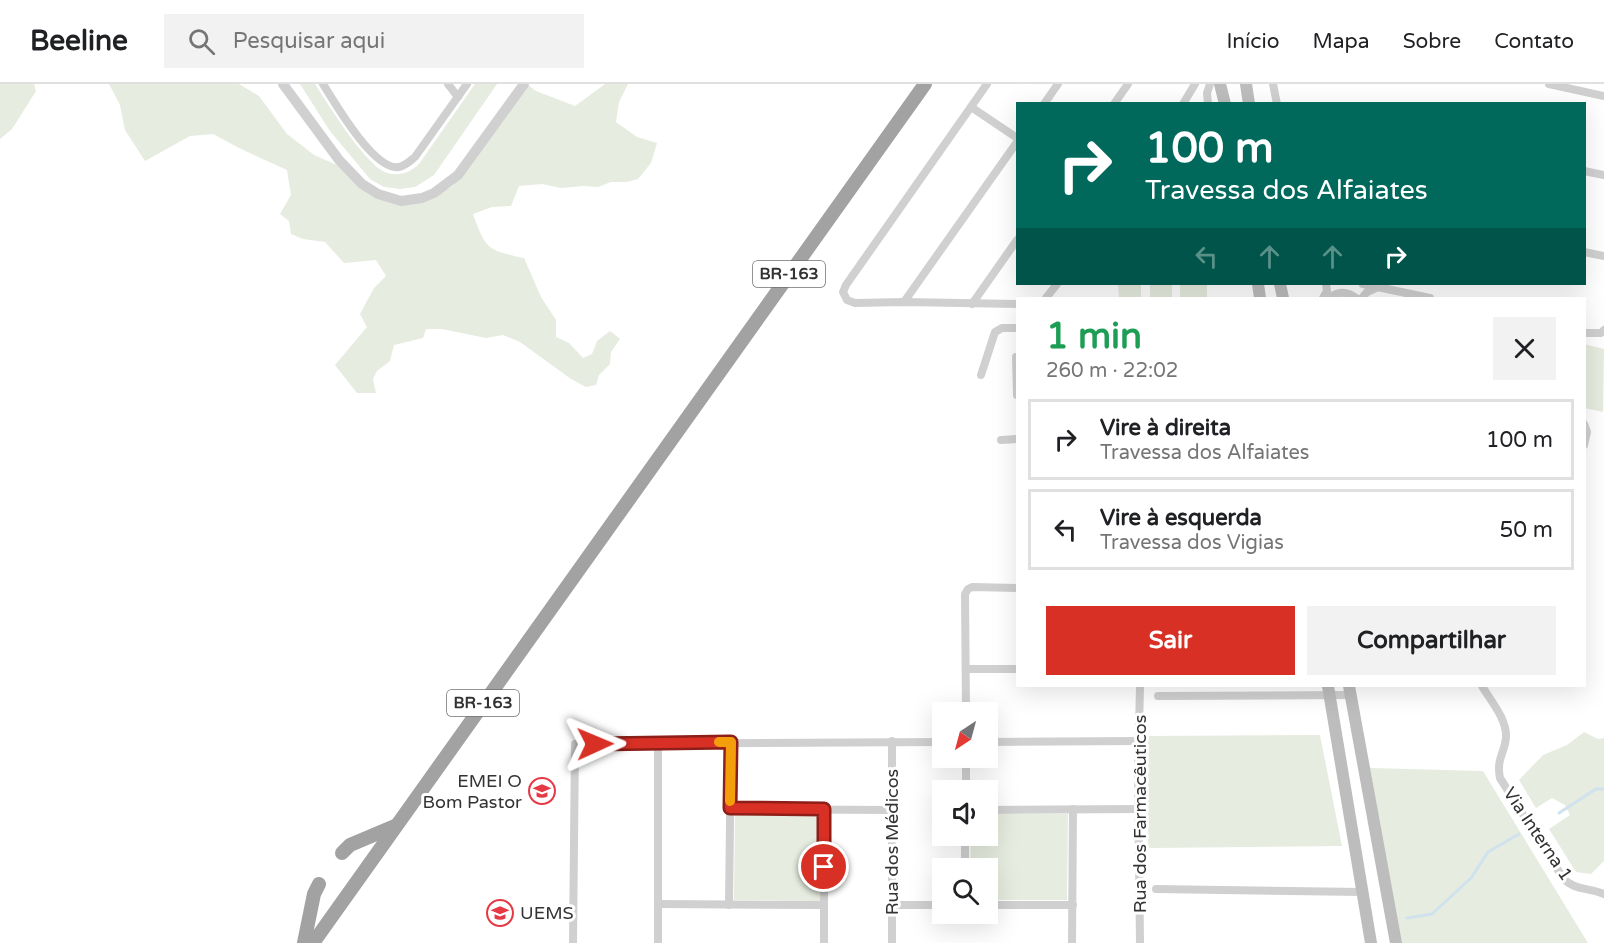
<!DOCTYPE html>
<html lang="pt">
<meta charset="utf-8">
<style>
body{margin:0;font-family:"Varela Round",sans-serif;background:#f2f2f2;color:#202124;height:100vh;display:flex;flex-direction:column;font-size:22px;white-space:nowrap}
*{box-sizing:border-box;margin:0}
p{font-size:20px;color:#757577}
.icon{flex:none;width:33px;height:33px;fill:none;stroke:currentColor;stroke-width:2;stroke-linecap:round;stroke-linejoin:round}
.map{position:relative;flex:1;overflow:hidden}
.sheet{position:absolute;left:1016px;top:213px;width:570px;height:390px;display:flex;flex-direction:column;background:#fff;border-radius:0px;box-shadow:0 6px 24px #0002}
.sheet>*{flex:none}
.top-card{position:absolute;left:1016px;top:18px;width:570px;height:183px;border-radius:0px;box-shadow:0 6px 24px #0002;background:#00695c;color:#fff;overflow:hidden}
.needle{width:39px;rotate:216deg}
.controls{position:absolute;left:932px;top:618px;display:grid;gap:12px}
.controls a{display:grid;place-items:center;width:66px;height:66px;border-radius:0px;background:#fff;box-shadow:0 6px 24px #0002;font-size:30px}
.pin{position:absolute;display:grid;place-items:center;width:51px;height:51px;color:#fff;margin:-26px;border:3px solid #fff;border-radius:50%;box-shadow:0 2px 6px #0007}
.me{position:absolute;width:66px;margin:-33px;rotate:89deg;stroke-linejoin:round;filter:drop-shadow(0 0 4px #0008)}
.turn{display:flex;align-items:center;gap:21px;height:126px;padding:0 30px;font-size:27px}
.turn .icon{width:78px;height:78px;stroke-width:2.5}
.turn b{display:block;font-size:42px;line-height:51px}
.lanes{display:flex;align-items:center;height:57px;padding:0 30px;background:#0003;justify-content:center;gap:30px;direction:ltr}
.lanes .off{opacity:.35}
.round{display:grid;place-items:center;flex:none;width:63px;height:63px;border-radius:0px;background:#f2f2f2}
.head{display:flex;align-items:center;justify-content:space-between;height:102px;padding:0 30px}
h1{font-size:36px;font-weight:800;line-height:45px;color:#1e9e55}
.button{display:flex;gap:12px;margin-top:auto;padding:12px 30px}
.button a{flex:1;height:69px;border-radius:0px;background:#d93025;color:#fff;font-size:24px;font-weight:800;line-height:69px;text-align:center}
.button a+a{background:#f2f2f2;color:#202124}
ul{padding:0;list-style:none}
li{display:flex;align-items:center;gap:18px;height:81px;margin:0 12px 9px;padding:0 18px;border:3px solid #e0e0e0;border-radius:0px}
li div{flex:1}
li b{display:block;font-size:22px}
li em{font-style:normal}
header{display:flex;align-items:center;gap:36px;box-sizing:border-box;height:84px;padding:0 30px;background:#fff;border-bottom:2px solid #e0e0e0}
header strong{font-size:28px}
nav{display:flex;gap:33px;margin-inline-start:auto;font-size:21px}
.search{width:420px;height:54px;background:#f2f2f2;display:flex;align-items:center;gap:15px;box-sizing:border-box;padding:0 21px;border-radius:0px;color:#757577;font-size:22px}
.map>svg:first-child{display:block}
.green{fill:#e6ecdf}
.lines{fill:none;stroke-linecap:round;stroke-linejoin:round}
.stream{stroke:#cfe2ee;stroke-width:3}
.minor{stroke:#d0d0d0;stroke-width:8}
.tertiary{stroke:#d0d0d0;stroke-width:10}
.secondary{stroke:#bdbdbd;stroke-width:12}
.trunk{stroke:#a2a2a2;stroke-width:14}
.route-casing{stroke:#8d1f18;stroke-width:15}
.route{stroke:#d93025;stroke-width:10}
.slow{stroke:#f59e0b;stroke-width:10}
.labels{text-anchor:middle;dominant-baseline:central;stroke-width:6;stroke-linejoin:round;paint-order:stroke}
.shield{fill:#fff;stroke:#707070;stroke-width:1.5}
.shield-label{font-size:16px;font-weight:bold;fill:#333}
.poi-label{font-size:18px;fill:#333;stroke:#fff;text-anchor:end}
.street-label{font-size:18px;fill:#333;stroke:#fff}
</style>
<header>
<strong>Beeline</strong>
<div class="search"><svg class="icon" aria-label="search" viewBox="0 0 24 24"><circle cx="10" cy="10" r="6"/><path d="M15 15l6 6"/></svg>Pesquisar aqui</div>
<nav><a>Início</a><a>Mapa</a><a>Sobre</a><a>Contato</a></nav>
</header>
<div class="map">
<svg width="1604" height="859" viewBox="0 0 1604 859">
<rect width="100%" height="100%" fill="#fff"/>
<g class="green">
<path d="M0 0H34L36 7 12 45 0 55Z"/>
<path d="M109 0H239L259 12 287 50 314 71 337 81 358 103 381 115 430 114 453 102 527 0 536 7 575 22 605 0H628L619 18 616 38 637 53 657 59 651 79 638 95 627 98H611L598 103 583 102 561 104 542 100 519 102 511 122 492 123 473 130C486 166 487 166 524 174L541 213 556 236V253L569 259 583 274 592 270 597 257 610 247 620 255 611 268 610 280 599 291 596 301 586 303 571 295 520 258 503 251 486 254 442 245H426L423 254 394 261 390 277 377 287 373 295 376 309H357L335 281 367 243 360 230 374 204 386 192 376 176 344 179 325 158 303 155 291 150 289 137 280 130 291 111 287 86 239 64 213 50 190 52 145 77 125 46 120 21Z"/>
<path d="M300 0H315C329 22 361 73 381 86 394 94 409 90 419 80L475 0H497L434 91 415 103 400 105 384 103 370 95 330 47Z"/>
<path d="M1118 200H1141V213L1119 214Z"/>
<rect x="1150" y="200" width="22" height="14"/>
<rect x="1180" y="200" width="27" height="14"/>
<path d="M1584 260 1604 265 1603 328 1584 324Z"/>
<path d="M1584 648 1598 655 1604 654V777L1591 790 1576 788 1549 745 1570 731 1565 721 1552 714 1536 724 1519 696 1543 671 1567 661Z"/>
<path d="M1320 651 1342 762 1148 764 1147 652Z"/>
<path d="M1370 684 1483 687 1588 859H1400Z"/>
<path d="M735 729 819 730 820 817 734 816Z"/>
<path d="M987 730H1068L1067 816H987V784H970L971 752H987Z"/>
</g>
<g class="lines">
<g class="stream">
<path d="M1559 729 1596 705H1604"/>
<path d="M1407 834 1432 830 1471 794 1488 768 1519 750"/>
</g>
<g class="minor">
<path d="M323 0C335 19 374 87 399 83 405 82 410 77 415 73L467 0"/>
<path d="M448 0 458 13"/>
<path d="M987 0 846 201 843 208 847 216 855 219 904 218 1017 220"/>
<path d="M1273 0 1277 20"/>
<path d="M1549 0 1604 12"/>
<path d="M1044 20 1058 0"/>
<path d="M1114 20 1128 0"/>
<path d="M1183 20 1195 0"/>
<path d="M1208 20 1207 9 1210 0"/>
<path d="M971 23 1017 54"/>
<path d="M1584 87 1604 91"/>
<path d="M1584 168 1604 172"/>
<path d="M1363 200 1430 214"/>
<path d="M1046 214 1057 200"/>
<path d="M1323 214 1327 207 1326 200"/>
<path d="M1329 214C1338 207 1347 207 1356 214"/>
<path d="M1362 214 1367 208 1378 203"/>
<path d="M904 218 1017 58"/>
<path d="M972 220 1017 156"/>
<path d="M1584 249H1601L1604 246"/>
<path d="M1016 273 1017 311"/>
<path d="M981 291 995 248 1002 244H1017"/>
<path d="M1584 340 1587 348 1584 361"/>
<path d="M1001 356 1017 355"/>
<path d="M966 585H1017"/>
<path d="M1482 602C1490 616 1507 635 1506 653 1505 669 1496 674 1500 694L1563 794C1573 806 1590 804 1604 810"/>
<path d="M1158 612 1351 611"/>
<path d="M966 628 965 510 968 505 972 503 1017 504"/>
<path d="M892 657V859"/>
<path d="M658 658V859"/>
<path d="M987 658 1139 657"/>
<path d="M966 706V674"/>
<path d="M730 725 892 726"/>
<path d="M824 725V859"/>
<path d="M987 726 1139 725"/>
<path d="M965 784V752"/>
<path d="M1156 805 1362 808"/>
<path d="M658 820 824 821"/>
<path d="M729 821 731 658"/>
<path d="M892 821H942"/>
<path d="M987 821H1073"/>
<path d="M573 859 575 660 942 658"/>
<path d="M1072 859 1073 725"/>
<path d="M1140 859 1138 688 1140 602"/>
</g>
<path class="tertiary" d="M283 0 339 76 362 100 378 110 401 117 422 114 434 109 458 91 524 0"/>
<g class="secondary">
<path d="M1220 0 1225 20"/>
<path d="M1246 0 1249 20"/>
<path d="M1258 200 1260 214"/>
<path d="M1280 200 1283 214"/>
<path d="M1328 602 1371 859"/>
<path d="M1349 602 1396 859"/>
</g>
<g class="trunk">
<path d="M342 769 350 761 395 742"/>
<path d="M304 859 314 810 319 800"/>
<path d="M313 859 925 0"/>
</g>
</g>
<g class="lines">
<defs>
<path id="route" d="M595 660 731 658 730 724 824 725V783"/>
</defs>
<use href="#route" class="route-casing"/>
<use href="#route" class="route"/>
<path class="slow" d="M719 658H731L730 717"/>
</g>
<defs>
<symbol id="school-ring" viewBox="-11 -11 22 22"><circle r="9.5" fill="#fff" stroke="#e63946" stroke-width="1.5"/><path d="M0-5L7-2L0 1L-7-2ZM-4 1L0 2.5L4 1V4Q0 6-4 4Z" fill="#e63946"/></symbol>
<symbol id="university-ring" viewBox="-11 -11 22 22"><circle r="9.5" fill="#fff" stroke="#e63946" stroke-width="1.5"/><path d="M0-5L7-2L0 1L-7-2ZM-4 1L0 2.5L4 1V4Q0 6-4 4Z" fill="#e63946"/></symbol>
</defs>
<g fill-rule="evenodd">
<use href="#school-ring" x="527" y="692" width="30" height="30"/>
<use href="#university-ring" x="485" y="814" width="30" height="30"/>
</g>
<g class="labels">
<g class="shield">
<rect x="753" y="177" width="72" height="26" rx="4.5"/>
<rect x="447" y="606" width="72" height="26" rx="4.5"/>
</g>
<g class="shield-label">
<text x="789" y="190">BR-163</text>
<text x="483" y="619">BR-163</text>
</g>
<g class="poi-label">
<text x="522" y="697">EMEI O<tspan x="522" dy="21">Bom Pastor</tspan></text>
<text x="520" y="829" text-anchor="start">UEMS</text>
</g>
<g class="street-label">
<text transform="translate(1140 730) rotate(-90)">Rua dos Farmacêuticos</text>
<text transform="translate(1538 750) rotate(56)">Via Interna 1</text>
<text transform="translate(892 758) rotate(-90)">Rua dos Médicos</text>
</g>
</g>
</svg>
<div class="controls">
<a><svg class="needle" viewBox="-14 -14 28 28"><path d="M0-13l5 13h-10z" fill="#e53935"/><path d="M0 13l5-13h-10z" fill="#757577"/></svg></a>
<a><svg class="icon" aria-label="sound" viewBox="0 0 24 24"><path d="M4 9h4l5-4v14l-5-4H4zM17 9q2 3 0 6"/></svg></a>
<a><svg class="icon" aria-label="search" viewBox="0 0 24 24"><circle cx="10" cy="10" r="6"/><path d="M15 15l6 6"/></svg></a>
</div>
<div class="pin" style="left:824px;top:783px;background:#d93025"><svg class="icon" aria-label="arrive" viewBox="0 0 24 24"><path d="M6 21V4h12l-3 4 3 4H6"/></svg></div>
<svg class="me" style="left:595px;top:660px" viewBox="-20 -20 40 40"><path d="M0-17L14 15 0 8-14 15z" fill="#d93025" stroke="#fff" stroke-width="4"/></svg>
<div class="top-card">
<div class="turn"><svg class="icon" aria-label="right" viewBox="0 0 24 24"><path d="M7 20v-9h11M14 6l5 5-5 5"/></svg><div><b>100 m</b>Travessa dos Alfaiates</div></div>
<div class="lanes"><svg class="icon off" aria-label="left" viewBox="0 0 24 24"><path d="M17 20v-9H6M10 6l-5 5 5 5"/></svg><svg class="icon off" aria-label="ahead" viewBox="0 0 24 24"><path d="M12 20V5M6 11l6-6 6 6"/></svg><svg class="icon off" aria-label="ahead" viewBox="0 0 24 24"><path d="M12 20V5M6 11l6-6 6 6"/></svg><svg class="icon" aria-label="right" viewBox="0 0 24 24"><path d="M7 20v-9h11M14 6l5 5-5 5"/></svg></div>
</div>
<section class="sheet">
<div class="head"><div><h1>1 min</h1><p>260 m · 22:02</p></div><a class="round"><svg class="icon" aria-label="close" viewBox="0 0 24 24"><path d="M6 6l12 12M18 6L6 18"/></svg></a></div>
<ul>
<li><svg class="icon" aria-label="right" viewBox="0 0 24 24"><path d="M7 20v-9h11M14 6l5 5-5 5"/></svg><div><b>Vire à direita</b><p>Travessa dos Alfaiates</p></div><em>100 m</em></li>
<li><svg class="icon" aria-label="left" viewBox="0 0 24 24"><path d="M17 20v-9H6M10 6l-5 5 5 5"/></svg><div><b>Vire à esquerda</b><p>Travessa dos Vigias</p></div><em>50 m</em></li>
</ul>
<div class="button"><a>Sair</a><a>Compartilhar</a></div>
</section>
</div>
